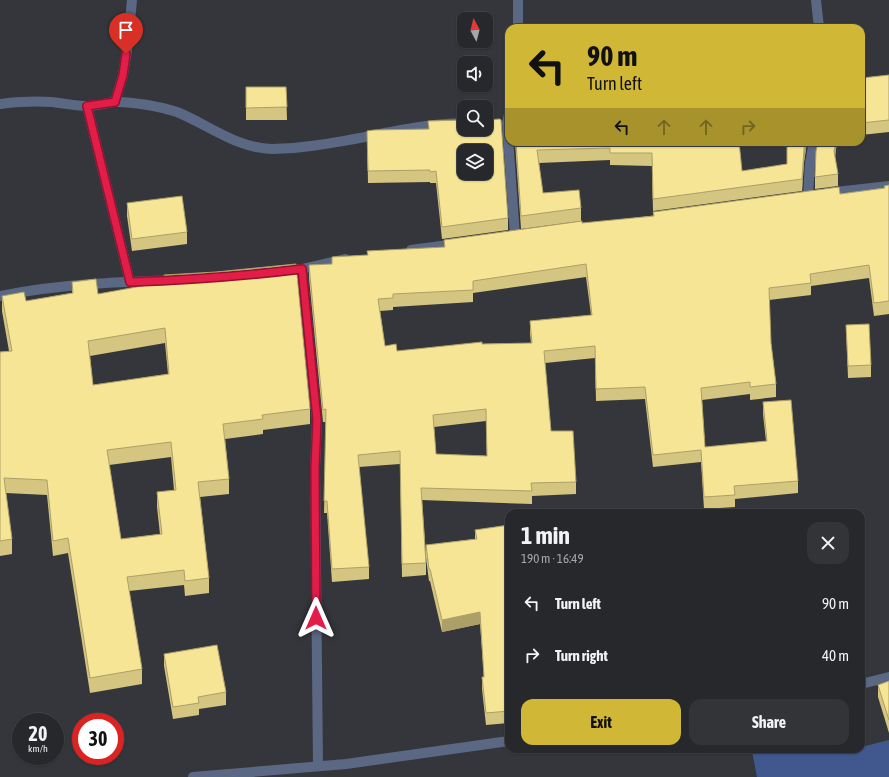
<!DOCTYPE html>
<meta charset="utf-8">
<style>
body{margin:0;font-family:"Asap Condensed",sans-serif;background:#333438;color:#f1f3f6;height:100vh;display:flex;flex-direction:column;font-size:15px;white-space:nowrap}
*{box-sizing:border-box;margin:0}
p{font-size:13px;color:#a4a6a9}
.icon{flex:none;width:22px;height:22px;fill:none;stroke:currentColor;stroke-width:2;stroke-linecap:round;stroke-linejoin:round}
.map{position:relative;flex:1;overflow:hidden}
.side{position:absolute;left:505px;top:509px;width:360px;height:244px;display:flex;flex-direction:column;background:#27282c;border-radius:12px;box-shadow:0 1px 3px #0004,0 0 0 1px #434448}
.side>*{flex:none}
.guide{position:absolute;left:505px;top:24px;width:360px;height:122px;border-radius:12px;box-shadow:0 1px 3px #0004,0 0 0 1px #434448;background:#d1b736;color:#111;overflow:hidden}
.needle{width:26px;rotate:353deg}
.tools{position:absolute;left:457px;top:12px;display:grid;gap:8px}
.tools a{display:grid;place-items:center;width:36px;height:36px;border-radius:8px;background:#27282c;box-shadow:0 1px 3px #0004,0 0 0 1px #434448;font-size:20px}
.speed{position:absolute;left:12px;top:713px;display:flex;gap:8px;font-size:20px;font-weight:700;text-align:center}
.speed>*{display:grid;place-content:center;width:52px;height:52px;border-radius:50%;background:#27282c;box-shadow:0 1px 3px #0004,0 0 0 1px #434448;line-height:1}
.speed small{font-size:10px;font-weight:400}
.speed .limit{border:6px solid #d22;background:#fff;color:#111}
.pin{position:absolute;display:grid;place-items:center;width:34px;height:34px;color:#fff;margin:-41px -17px;border-radius:50% 50% 50% 0;rotate:-45deg;box-shadow:0 0 4px #0007}
.pin .icon{rotate:45deg}
.me{position:absolute;width:44px;margin:-22px;rotate:0deg;stroke-linejoin:round;filter:drop-shadow(0 0 3px #0008)}
.turn{display:flex;align-items:center;gap:14px;height:84px;padding:0 16px;font-size:18px}
.turn .icon{width:52px;height:52px;stroke-width:2.5}
.turn b{display:block;font-size:28px;line-height:34px}
.lanes{display:flex;align-items:center;height:38px;padding:0 16px;background:#0003;justify-content:center;gap:20px;direction:ltr}
.lanes .off{opacity:.35}
.round{display:grid;place-items:center;flex:none;width:42px;height:42px;border-radius:12px;background:#333438}
.summary{display:flex;align-items:center;justify-content:space-between;height:68px;padding:0 16px}
h1{font-size:24px;font-weight:700;line-height:30px}
.button{display:flex;gap:8px;margin-top:auto;padding:8px 16px}
.button a{flex:1;height:46px;border-radius:12px;background:#d1b736;color:#111;font-size:16px;font-weight:700;line-height:46px;text-align:center}
.button a+a{background:#333438;color:#f1f3f6}
ul{padding:0;list-style:none}
li{display:flex;align-items:center;gap:12px;height:52px;padding:0 16px}
li div{flex:1}
li b{display:block;font-size:15px}
li em{font-style:normal}
.map>svg:first-child{display:block}
.green{fill:#40588d}
.lines{fill:none;stroke-linecap:round;stroke-linejoin:round}
.minor{stroke:#5b6883;stroke-width:10}
.wall{fill:#d4c580;fill-rule:evenodd}
.shaded-wall{fill:#aca068}
.building{fill:#f6e595;stroke:#aca068;fill-rule:evenodd}
.route-casing{stroke:#92132f;stroke-width:10}
.route{stroke:#e11d48;stroke-width:7}
</style>
<div class="map">
<svg width="889" height="777" viewBox="0 0 889 777">
<rect width="100%" height="100%" fill="#34363b"/>
<path class="green" d="M889 740V777H757L752 751 755 749H827L840 752 852 749H861V747Z"/>
<g class="lines">
<g class="minor">
<path d="M518 0V28"/>
<path d="M816 0 819 28"/>
<path d="M115 102 123 75 128 43 132 0"/>
<path d="M0 104C17 102 34 101 51 102 63 103 76 106 87 106 96 106 105 103 114 102 130 101 162 107 177 112 209 125 236 148 272 149 285 149 298 148 311 146 362 140 412 124 464 123"/>
<path d="M87 106 130 282"/>
<path d="M509 114 507 123 515 236"/>
<path d="M827 193 889 186"/>
<path d="M808 196 810 163 814 142"/>
<path d="M411 250 456 244"/>
<path d="M302 269 317 421 315 468 318 766"/>
<path d="M285 271 302 269 345 259"/>
<path d="M0 296C59 284 117 282 177 280"/>
<path d="M861 684 889 677"/>
<path d="M193 777 346 764 509 741"/>
</g>
</g>
<g class="wall">
<path d="M861 74 862 78 889 75V132L861 135Z"/>
<path d="M246 87H286L287 120H246Z"/>
<path d="M374 130 508 218V230L442 239 436 183H430V182L368 183 367 131Z"/>
<path d="M515 142H739L742 171 787 164V142H807L804 162 802 191 653 211 652 166 610 165V160L539 163 543 193 581 208V221L521 229Z"/>
<path d="M818 142H837L835 157 838 174V186L815 189V177Z"/>
<path d="M889 185V314L874 316 869 278 811 286V295L769 300 771 343 776 384V397L750 400V394L702 400 705 447 766 441 763 414V402L798 481V493L735 499V507L704 509 701 462 653 467 645 399 596 401 595 358 545 363 551 431 576 482V494L532 496V504L422 500 426 557V545L475 539V530L509 525V634H508L509 651V723L486 725 482 689V677H484L480 624 442 632 430 581H429L426 558V575L402 577 400 464 359 467 369 567V579L332 582 327 513H324L326 422H323L309 278V265L332 264V257L368 255 444 247V240L840 194 884 188ZM586 277 591 315 530 321V334L531 343 482 344 397 351 385 346 380 311 393 310V307L473 302V293ZM486 421 487 456 436 454 434 427Z"/>
<path d="M127 203 187 232V244L132 251 127 216Z"/>
<path d="M164 275 310 409V424L263 430V434L225 439 229 479V494L200 497 209 578V593L185 596 184 585 129 591 142 669V684L90 693 68 553 53 556 47 495 6 493 12 539V554L0 556V352L9 351 2 311V296L26 301 72 293V282L98 294 164 283ZM165 343 168 374 93 385 90 356ZM171 457 174 490 157 492V507L160 534 121 539 109 465Z"/>
<path d="M846 325 871 365V377L848 378Z"/>
<path d="M164 654 226 692V705L199 709V715L173 719 164 666Z"/>
<path d="M889 681V733L878 697V685Z"/>
</g>
<g class="shaded-wall">
<path d="M805 142H807L804 162 802 191V179L804 149Z"/>
<path d="M836 142H837L834 163V151Z"/>
<path d="M480 612V624L442 632V620Z"/>
</g>
<g class="building">
<path d="M861 74 862 78 889 75V120L861 123Z"/>
<path d="M246 87H286L287 107 246 108Z"/>
<path d="M500 119 501 120 508 218 442 227 436 171 430 172V170L368 171 367 131 374 130 429 129 428 121 464 120V129H486V120ZM464 151H486V173H464Z"/>
<path d="M516 142H739L742 171 787 164V142H805L804 149 802 179 653 199 652 153H610V148L537 150 543 193 579 190 581 208 521 216Z"/>
<path d="M818 142H836L834 151 838 174 815 177 816 151Z"/>
<path d="M889 185V301L874 303 869 265 810 274 811 283 769 288 771 343 776 384 750 387V382L701 388 705 447 767 441 763 402 791 400 798 481 734 486 735 495 704 497 701 450 653 455 645 387 596 389 595 346 544 351 551 431H573L576 482 531 483 532 491 421 488 426 563 402 564 400 451 358 455 369 567 332 569 327 501H324L326 409 323 410 309 265 332 264V257L368 255 367 251 445 247 444 240 582 221V223L654 216 653 212 839 187 840 194 885 188 884 186ZM586 264 592 315 530 321 532 343 482 344V342L397 351 396 344 385 346 378 299 393 298V294L473 290V281ZM486 409 487 456 436 454 433 415Z"/>
<path d="M182 196 187 232 132 239 127 203Z"/>
<path d="M296 264 310 409 262 415 263 419 223 424 229 479 198 482 209 578 185 581 184 570 127 577 142 669 90 678 68 538 53 541 47 480 4 478 12 539 0 541V352L12 351 2 296 24 292 26 301 73 293 72 282 96 279 98 294 164 282V275L216 272ZM165 328 169 374 93 385 88 341ZM171 442 176 490 157 492 162 534 121 539 107 450Z"/>
<path d="M869 324 871 365 848 366 846 325Z"/>
<path d="M509 525V622H507L509 651V671H508L509 680V711L486 713 482 677H484L480 612 442 620 430 569H429L426 545 477 539 475 530Z"/>
<path d="M217 645 226 692 198 697 199 703 173 707 164 654Z"/>
<path d="M889 681V720L878 685Z"/>
</g>
<g class="lines">
<defs>
<path id="route" d="M126 54 123 75 115 102 87 106 130 282C188 280 244 276 302 269L317 420 315 468 316 618"/>
</defs>
<use href="#route" class="route-casing"/>
<use href="#route" class="route"/>
</g>
</svg>
<div class="tools">
<a><svg class="needle" viewBox="-14 -14 28 28"><path d="M0-13l5 13h-10z" fill="#e53935"/><path d="M0 13l5-13h-10z" fill="#a4a6a9"/></svg></a>
<a><svg class="icon" aria-label="sound" viewBox="0 0 24 24"><path d="M4 9h4l5-4v14l-5-4H4zM17 9q2 3 0 6"/></svg></a>
<a><svg class="icon" aria-label="search" viewBox="0 0 24 24"><circle cx="10" cy="10" r="6"/><path d="M15 15l6 6"/></svg></a>
<a><svg class="icon" aria-label="layers" viewBox="0 0 24 24"><path d="M12 4l9 5-9 5-9-5zM3 14l9 5 9-5"/></svg></a>
</div>
<div class="speed"><div>20<small>km/h</small></div><div class="limit">30</div></div>
<div class="pin" style="left:126px;top:54px;background:#d93025"><svg class="icon" aria-label="arrive" viewBox="0 0 24 24"><path d="M6 21V4h12l-3 4 3 4H6"/></svg></div>
<svg class="me" style="left:316px;top:618px" viewBox="-20 -20 40 40"><path d="M0-17L14 15 0 8-14 15z" fill="#e11d48" stroke="#fff" stroke-width="4"/></svg>
<div class="guide">
<div class="turn"><svg class="icon" aria-label="left" viewBox="0 0 24 24"><path d="M17 20v-9H6M10 6l-5 5 5 5"/></svg><div><b>90 m</b>Turn left</div></div>
<div class="lanes"><svg class="icon" aria-label="left" viewBox="0 0 24 24"><path d="M17 20v-9H6M10 6l-5 5 5 5"/></svg><svg class="icon off" aria-label="ahead" viewBox="0 0 24 24"><path d="M12 20V5M6 11l6-6 6 6"/></svg><svg class="icon off" aria-label="ahead" viewBox="0 0 24 24"><path d="M12 20V5M6 11l6-6 6 6"/></svg><svg class="icon off" aria-label="right" viewBox="0 0 24 24"><path d="M7 20v-9h11M14 6l5 5-5 5"/></svg></div>
</div>
<section class="side">
<div class="summary"><div><h1>1 min</h1><p>190 m · 16:49</p></div><a class="round"><svg class="icon" aria-label="close" viewBox="0 0 24 24"><path d="M6 6l12 12M18 6L6 18"/></svg></a></div>
<ul>
<li><svg class="icon" aria-label="left" viewBox="0 0 24 24"><path d="M17 20v-9H6M10 6l-5 5 5 5"/></svg><div><b>Turn left</b></div><em>90 m</em></li>
<li><svg class="icon" aria-label="right" viewBox="0 0 24 24"><path d="M7 20v-9h11M14 6l5 5-5 5"/></svg><div><b>Turn right</b></div><em>40 m</em></li>
</ul>
<div class="button"><a>Exit</a><a>Share</a></div>
</section>
</div>
